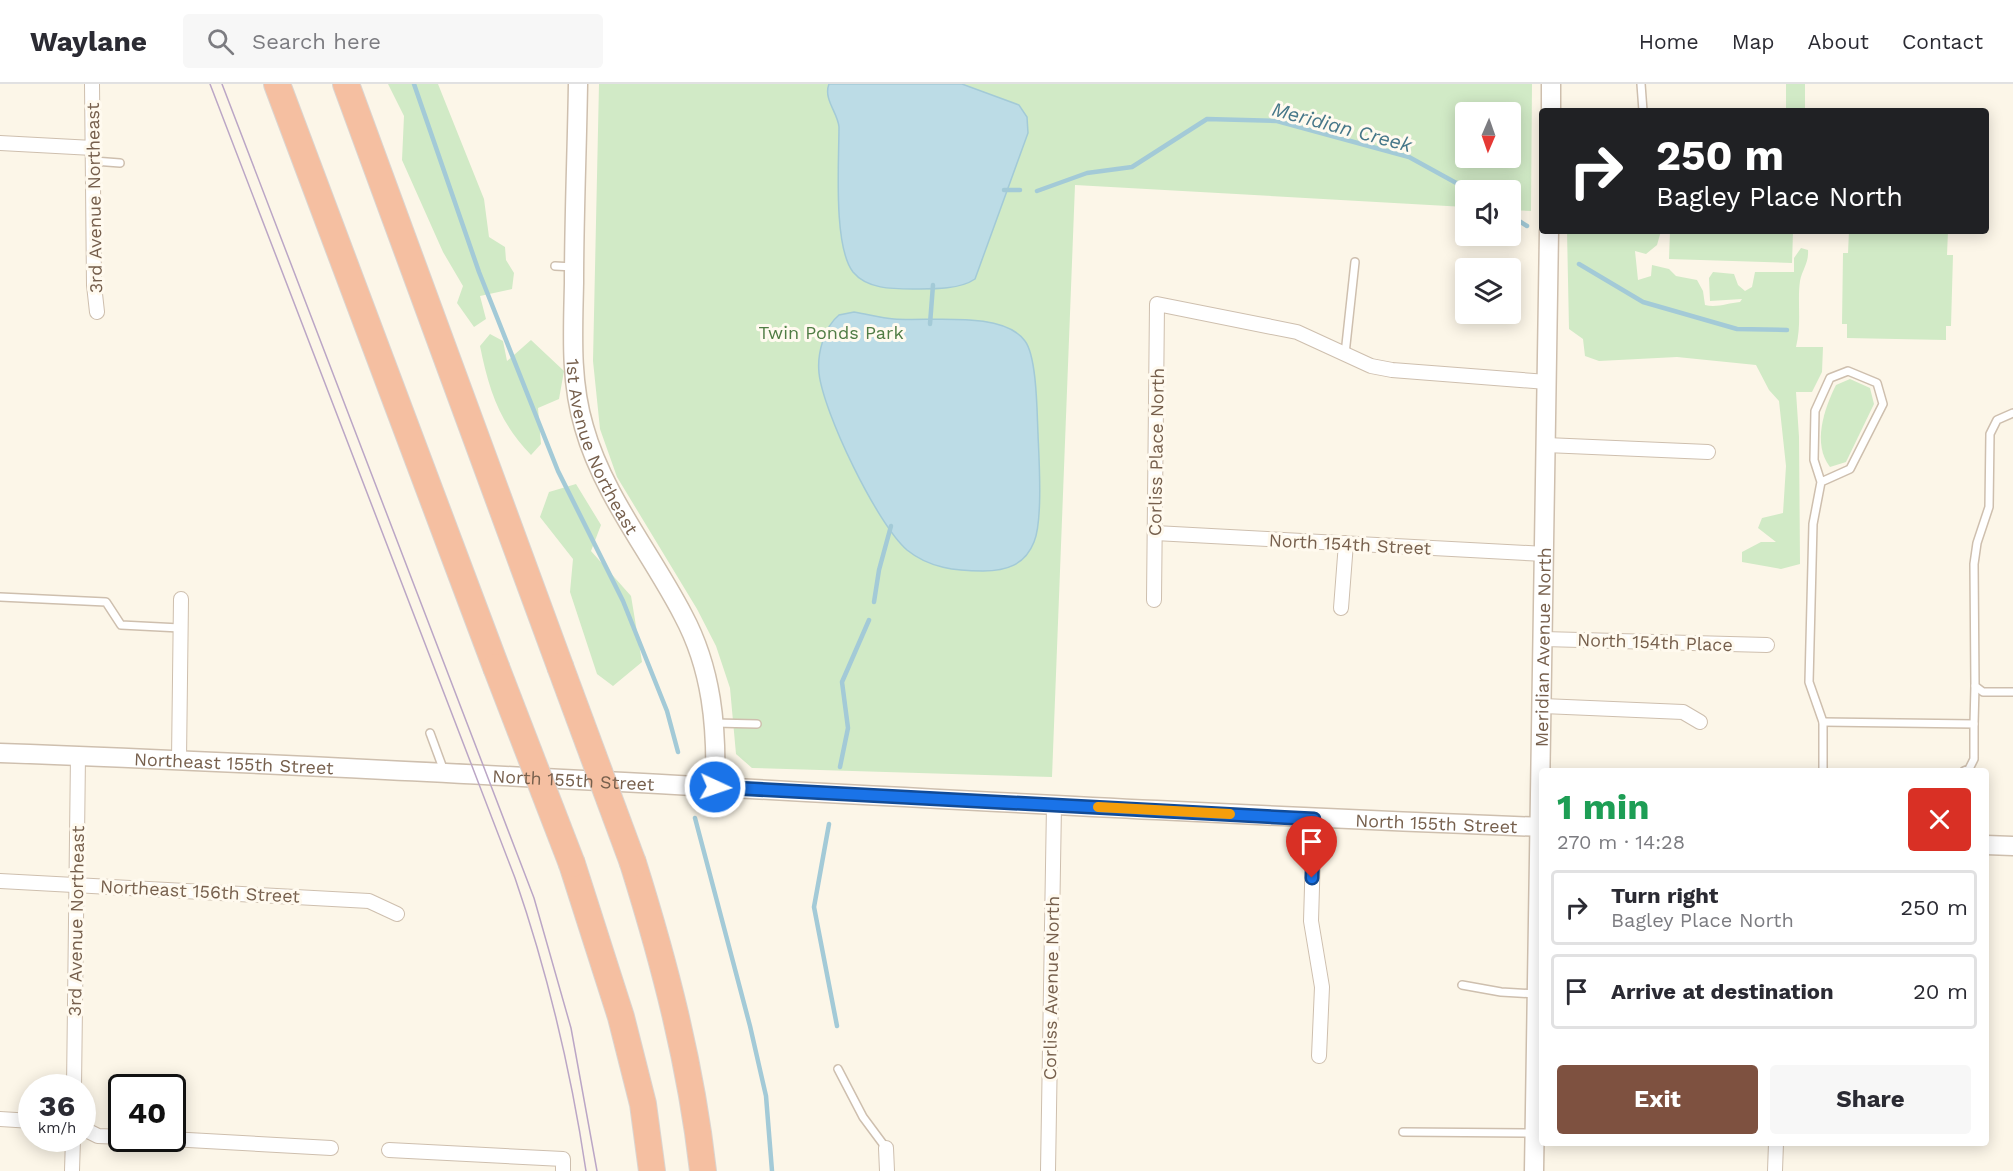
<!DOCTYPE html>
<meta charset="utf-8">
<style>
body{margin:0;font-family:"Work Sans",sans-serif;background:#f7f7f7;color:#2b2b33;height:100vh;display:flex;flex-direction:column;font-size:22px;white-space:nowrap}
*{box-sizing:border-box;margin:0}
p{font-size:20px;color:#7c7c81}
.icon{flex:none;width:33px;height:33px;fill:none;stroke:currentColor;stroke-width:2;stroke-linecap:round;stroke-linejoin:round}
.map{position:relative;flex:1;overflow:hidden}
.drawer{position:absolute;left:1539px;top:684px;width:450px;height:378px;display:flex;flex-direction:column;background:#fff;border-radius:6px;box-shadow:0 3px 15px #0003}
.drawer>*{flex:none}
.top-card{position:absolute;left:1539px;top:24px;width:450px;height:126px;border-radius:6px;box-shadow:0 3px 15px #0003;background:#202124;color:#fff;overflow:hidden}
.needle{width:39px;rotate:182deg}
.buttons{position:absolute;left:1455px;top:18px;display:grid;gap:12px}
.buttons a{display:grid;place-items:center;width:66px;height:66px;border-radius:6px;background:#fff;box-shadow:0 3px 15px #0003;font-size:30px}
.speed{position:absolute;left:18px;top:990px;display:flex;gap:12px;font-size:30px;font-weight:700;text-align:center}
.speed>*{display:grid;place-content:center;width:78px;height:78px;border-radius:50%;background:#fff;box-shadow:0 3px 15px #0003;line-height:1}
.speed small{font-size:15px;font-weight:400}
.speed .limit{border:3px solid #111;border-radius:9px;background:#fff;color:#111}
.pin{position:absolute;display:grid;place-items:center;width:51px;height:51px;color:#fff;margin:-62px -26px;border-radius:50% 50% 50% 0;rotate:-45deg;box-shadow:0 0 6px #0007}
.pin .icon{rotate:45deg}
.me{position:absolute;width:66px;margin:-33px;rotate:93deg;stroke-linejoin:round;filter:drop-shadow(0 0 4px #0008)}
.turn{display:flex;align-items:center;gap:21px;height:126px;padding:0 18px;font-size:27px}
.turn .icon{width:78px;height:78px;stroke-width:2.5}
.turn b{display:block;font-size:42px;line-height:51px}
.round{display:grid;place-items:center;flex:none;width:63px;height:63px;border-radius:6px;background:#f7f7f7}
.head{display:flex;align-items:center;justify-content:space-between;height:102px;padding:0 18px}
h1{font-size:36px;font-weight:700;line-height:45px;color:#1e9e55}
.button{display:flex;gap:12px;margin-top:auto;padding:12px 18px}
.button a{flex:1;height:69px;border-radius:6px;background:#7e5140;color:#fff;font-size:24px;font-weight:700;line-height:69px;text-align:center}
.button a+a{background:#f7f7f7;color:#2b2b33}
ul{padding:0;list-style:none}
li{display:flex;align-items:center;gap:18px;height:75px;margin:0 12px 9px;padding:0 6px;border:3px solid #e1e1e2;border-radius:6px}
li div{flex:1}
li b{display:block;font-size:22px}
li em{font-style:normal}
header{display:flex;align-items:center;gap:36px;box-sizing:border-box;height:84px;padding:0 30px;background:#fff;border-bottom:2px solid #e1e1e2}
header strong{font-size:28px}
nav{display:flex;gap:33px;margin-inline-start:auto;font-size:21px}
.search{width:420px;height:54px;background:#f7f7f7;display:flex;align-items:center;gap:15px;box-sizing:border-box;padding:0 21px;border-radius:6px;color:#7c7c81;font-size:22px}
.map>svg:first-child{display:block}
.green{fill:#d1eac6;fill-rule:evenodd}
.water{fill:#bcdce6;stroke:#a3cad7;stroke-width:1.5}
.lines{fill:none;stroke-linecap:round;stroke-linejoin:round}
.stream{stroke:#a3cad7;stroke-width:4.5}
.service-casing{stroke:#cebfae;stroke-width:10}
.minor-casing{stroke:#cebfae;stroke-width:16}
.tertiary-casing{stroke:#cebfae;stroke-width:21}
.motorway-casing{stroke:#dbd5d0;stroke-width:28}
.service{stroke:#fff;stroke-width:7}
.minor{stroke:#fff;stroke-width:14}
.tertiary{stroke:#fff;stroke-width:18}
.motorway{stroke:#f5bfa1;stroke-width:26}
.tram{stroke:#bba6c6;stroke-width:1.5}
.motorway-bridge-casing{stroke:#dbd5d0;stroke-width:28;stroke-linecap:butt}
.motorway-bridge{stroke:#f5bfa1;stroke-width:26}
.route-casing{stroke:#114b97;stroke-width:15}
.route{stroke:#1a73e8;stroke-width:10}
.slow{stroke:#f59e0b;stroke-width:10}
.labels{text-anchor:middle;dominant-baseline:central;stroke-width:6;stroke-linejoin:round;paint-order:stroke}
.street-label{font-size:18px;fill:#765f4c;stroke:#fffaef}
.park-label{font-size:18px;fill:#4f7c44;stroke:#fffaef}
.water-label{font-size:20px;font-style:italic;fill:#467789;stroke:#fffaef}
</style>
<header>
<strong>Waylane</strong>
<div class="search"><svg class="icon" aria-label="search" viewBox="0 0 24 24"><circle cx="10" cy="10" r="6"/><path d="M15 15l6 6"/></svg>Search here</div>
<nav><a>Home</a><a>Map</a><a>About</a><a>Contact</a></nav>
</header>
<div class="map">
<svg width="2013" height="1087" viewBox="0 0 2013 1087">
<rect width="100%" height="100%" fill="#fcf6e8"/>
<g class="green">
<path d="M388 0H438L484 115 489 153 505 163 506 176 514 189 512 205 480 212 486 235 474 243 457 219 463 202 443 168 402 76 404 32Z"/>
<path d="M599 0H1532L1531 127 1511 126 1510 106H1466L1465 123 1075 101 1052 693 752 684 736 670 730 604 716 562 697 525 617 393 600 345 593 277ZM1466 28H1510V74H1466Z"/>
<rect x="1786" y="0" width="19" height="27"/>
<path d="M1567 147H1661L1657 161 1646 170 1635 167 1638 196 1651 192 1652 181 1669 185 1676 192 1697 196 1703 207 1705 221C1717 224 1728 219 1740 218L1742 215 1710 217 1709 194 1713 188 1734 190 1738 201 1745 207 1752 203 1755 188H1794V174L1801 164 1808 166C1809 179 1802 186 1800 197 1797 218 1802 239 1796 263H1823L1822 288 1812 308H1796L1799 353 1800 480 1781 485 1742 478V468L1761 458H1776L1758 444 1762 434 1783 429 1786 382 1779 317 1769 306 1756 281 1677 273 1599 277 1585 272 1583 255 1569 245Z"/>
<path d="M1670 147H1793L1792 179 1669 175Z"/>
<path d="M1849 147H1948L1947 171H1953L1951 242H1946V256L1847 254V240H1842L1843 169H1848Z"/>
<path d="M490 250 503 257 507 277 531 256 564 287 559 315 538 324 541 360 531 371C499 338 489 306 480 262Z"/>
<path d="M1850 295 1870 304 1874 320 1846 378 1830 383C1812 360 1824 325 1836 301Z"/>
<path d="M576 400 601 441 591 467 631 512 642 578 613 602 597 590 570 508 573 475 540 433 549 408Z"/>
</g>
<g class="water">
<path d="M829 0H962L1019 21 1027 33 1028 49 975 195C959 206 931 205 913 205 892 205 867 205 853 188 833 162 839 77 839 43 838 29 823 15 829 0Z"/>
<path d="M854 228C867 230 881 234 894 235 928 238 1003 226 1025 257 1037 273 1037 329 1038 350 1039 375 1043 437 1034 458 1025 481 1006 487 983 487 956 487 929 484 907 466 877 440 823 328 819 289 817 270 824 243 839 231Z"/>
</g>
<g class="lines">
<g class="stream">
<path d="M414 0 479 188 558 387 623 517 667 627 678 668"/>
<path d="M1004 106H1020"/>
<path d="M1037 107 1087 89 1132 83 1207 35 1277 37 1409 73 1469 106"/>
<path d="M1510 131 1527 142"/>
<path d="M1579 180 1643 218 1737 245 1787 246"/>
<path d="M930 240 933 201"/>
<path d="M874 518 879 486 891 442"/>
<path d="M840 683 848 644 842 598 869 536"/>
<path d="M695 734 750 942 766 1012 772 1087"/>
<path d="M829 740 814 823 837 942"/>
</g>
<defs>
<g id="service">
<path d="M1641 0 1643 27"/>
<path d="M94 77 120 79"/>
<path d="M555 182 574 183"/>
<path d="M1345 270 1355 178"/>
<path d="M2013 329 1997 336 1990 350 1989 423 1977 459 1974 480 1975 602 1983 608H2013"/>
<path d="M1821 398 1850 385 1883 320 1877 299 1848 287 1830 294 1815 327 1814 376 1821 398 1813 440 1809 598 1823 638V687"/>
<path d="M0 513 106 518 121 541 180 544"/>
<path d="M1823 638 1974 640V675L1969 685 1964 687"/>
<path d="M715 639 757 640"/>
<path d="M1974 640 1975 602"/>
<path d="M430 649 444 687"/>
<path d="M1462 901 1501 908 1535 910"/>
<path d="M838 985 863 1033 886 1064"/>
<path d="M1403 1048 1532 1049"/>
</g>
<g id="minor">
<path d="M92 0 94 201 97 228"/>
<path d="M0 59 93 64"/>
<path d="M1546 361 1708 368"/>
<path d="M1155 449 1545 470"/>
<path d="M1154 516 1157 220 1297 248 1371 282 1392 286 1547 298"/>
<path d="M1341 524 1346 459"/>
<path d="M1543 555 1767 561"/>
<path d="M1543 622 1683 628 1700 638"/>
<path d="M179 675 181 515"/>
<path d="M1314 735 1311 837 1322 903 1319 972"/>
<path d="M0 797 369 817 397 830"/>
<path d="M74 1004 78 671"/>
<path d="M0 1035 32 1037"/>
<path d="M82 1044 98 1052 122 1053"/>
<path d="M152 1054 331 1064"/>
<path d="M886 1064 887 1087"/>
<path d="M389 1066 563 1075V1087"/>
<path d="M72 1087 73 1054"/>
<path d="M1048 1087 1054 721"/>
<path d="M1775 1087 1776 1059"/>
</g>
<g id="tertiary">
<path id="s1" d="M578 0C577 66 574 133 574 199 573 248 570 296 584 343 603 411 651 469 683 531 712 585 717 643 715 703"/>
<path d="M1551 27V0"/>
<path id="s2" d="M0 669C514 688 1028 724 1542 743"/>
<path d="M1986 761 2013 762"/>
<path id="s3" d="M1534 1087 1549 147"/>
</g>
<g id="motorway">
<path d="M277 0 496 583"/>
<path d="M346 0 560 582"/>
<path d="M633 779C665 881 691 981 703 1087"/>
<path d="M572 780 621 933 643 1020 652 1087"/>
</g>
</defs>
<use href="#service" class="service-casing"/>
<use href="#minor" class="minor-casing"/>
<use href="#tertiary" class="tertiary-casing"/>
<use href="#motorway" class="motorway-casing"/>
<use href="#service" class="service"/>
<use href="#minor" class="minor"/>
<use href="#tertiary" class="tertiary"/>
<use href="#motorway" class="motorway"/>
<g class="tram">
<path d="M210 0 515 794C548 890 571 987 586 1087"/>
<path d="M222 0 534 814 571 944 597 1087"/>
</g>
<defs>
<g id="motorway-bridge">
<path d="M560 582 633 779"/>
<path d="M496 583 572 780"/>
</g>
</defs>
<use href="#motorway-bridge" class="motorway-bridge-casing"/>
<use href="#motorway-bridge" class="motorway-bridge"/>
</g>
<g class="lines">
<defs>
<path id="route" d="M715 703 1314 735 1312 794"/>
</defs>
<use href="#route" class="route-casing"/>
<use href="#route" class="route"/>
<path class="slow" d="M1098 723 1230 730"/>
</g>
<g class="labels">
<g class="street-label">
<text transform="translate(94 114) rotate(-91)">3rd Avenue Northeast</text>
<text stroke="none"><textPath href="#s1" startOffset="368">1st Avenue Northeast</textPath></text>
<text transform="translate(1156 368) rotate(-89)">Corliss Place North</text>
<text transform="translate(1350 460) rotate(3)">North 154th Street</text>
<text transform="translate(1655 558) rotate(2)">North 154th Place</text>
<text stroke="none"><textPath href="#s3" startOffset="524">Meridian Avenue North</textPath></text>
<text stroke="none"><textPath href="#s2" startOffset="234">Northeast 155th Street</textPath></text>
<text stroke="none"><textPath href="#s2" startOffset="574">North 155th Street</textPath></text>
<text stroke="none"><textPath href="#s2" startOffset="1438">North 155th Street</textPath></text>
<text transform="translate(200 807) rotate(3)">Northeast 156th Street</text>
<text transform="translate(76 837) rotate(-89)">3rd Avenue Northeast</text>
<text transform="translate(1051 904) rotate(-89)">Corliss Avenue North</text>
</g>
<g class="park-label">
<text x="831" y="248">Twin Ponds Park</text>
</g>
<g class="water-label">
<text transform="translate(1342 43) rotate(15)">Meridian Creek</text>
</g>
</g>
</svg>
<div class="buttons">
<a><svg class="needle" viewBox="-14 -14 28 28"><path d="M0-13l5 13h-10z" fill="#e53935"/><path d="M0 13l5-13h-10z" fill="#7c7c81"/></svg></a>
<a><svg class="icon" aria-label="sound" viewBox="0 0 24 24"><path d="M4 9h4l5-4v14l-5-4H4zM17 9q2 3 0 6"/></svg></a>
<a><svg class="icon" aria-label="layers" viewBox="0 0 24 24"><path d="M12 4l9 5-9 5-9-5zM3 14l9 5 9-5"/></svg></a>
</div>
<div class="speed"><div>36<small>km/h</small></div><div class="limit">40</div></div>
<div class="pin" style="left:1312px;top:794px;background:#d93025"><svg class="icon" aria-label="arrive" viewBox="0 0 24 24"><path d="M6 21V4h12l-3 4 3 4H6"/></svg></div>
<svg class="me" style="left:715px;top:703px" viewBox="-20 -20 40 40"><circle r="17" fill="#1a73e8" stroke="#fff" stroke-width="3"/><path d="M0-11L8 9 0 5-8 9z" fill="#fff"/></svg>
<div class="top-card">
<div class="turn"><svg class="icon" aria-label="right" viewBox="0 0 24 24"><path d="M7 20v-9h11M14 6l5 5-5 5"/></svg><div><b>250 m</b>Bagley Place North</div></div>
</div>
<section class="drawer">
<div class="head"><div><h1>1 min</h1><p>270 m · 14:28</p></div><a class="round" style="background:#d93025;color:#fff"><svg class="icon" aria-label="close" viewBox="0 0 24 24"><path d="M6 6l12 12M18 6L6 18"/></svg></a></div>
<ul>
<li><svg class="icon" aria-label="right" viewBox="0 0 24 24"><path d="M7 20v-9h11M14 6l5 5-5 5"/></svg><div><b>Turn right</b><p>Bagley Place North</p></div><em>250 m</em></li>
<li><svg class="icon" aria-label="arrive" viewBox="0 0 24 24"><path d="M6 21V4h12l-3 4 3 4H6"/></svg><div><b>Arrive at destination</b></div><em>20 m</em></li>
</ul>
<div class="button"><a>Exit</a><a>Share</a></div>
</section>
</div>
